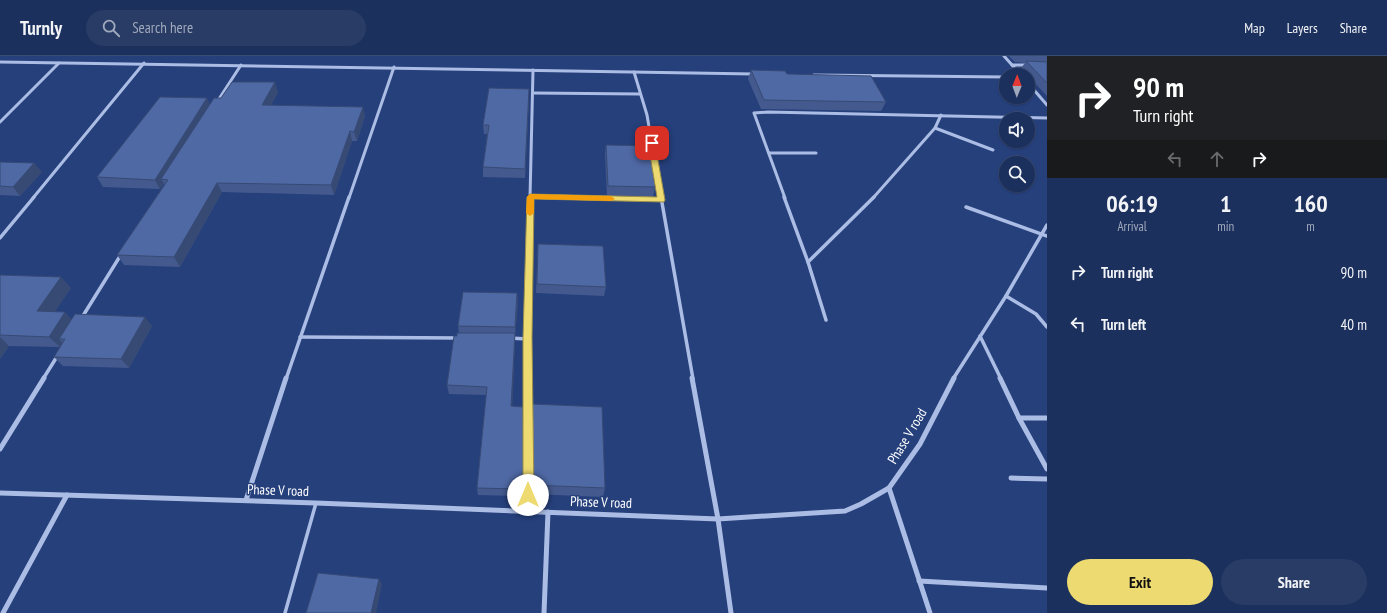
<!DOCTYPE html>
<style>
body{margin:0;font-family:"PT Sans Narrow",sans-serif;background:#293c66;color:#f1f3f6;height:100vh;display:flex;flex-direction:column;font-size:15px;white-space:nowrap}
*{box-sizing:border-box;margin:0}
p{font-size:13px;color:#a0a9bc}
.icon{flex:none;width:22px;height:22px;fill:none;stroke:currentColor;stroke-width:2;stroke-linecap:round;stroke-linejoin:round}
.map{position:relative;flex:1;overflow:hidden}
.sheet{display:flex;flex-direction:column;background:#1c305d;width:340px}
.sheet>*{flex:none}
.top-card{background:#202124;color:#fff;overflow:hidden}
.needle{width:26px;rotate:1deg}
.controls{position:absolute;left:999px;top:12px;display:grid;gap:8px}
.controls a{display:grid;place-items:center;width:36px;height:36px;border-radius:50%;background:#1c305d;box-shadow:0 1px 3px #0004,0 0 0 1px #3a4b72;font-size:20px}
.pin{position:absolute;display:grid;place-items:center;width:34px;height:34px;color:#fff;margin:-17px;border-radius:8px;box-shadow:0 2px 6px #0006}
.me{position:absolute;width:44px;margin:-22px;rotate:0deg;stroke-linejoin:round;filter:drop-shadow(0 0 3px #0008)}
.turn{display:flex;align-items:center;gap:14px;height:84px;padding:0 20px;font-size:18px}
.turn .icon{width:52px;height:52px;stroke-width:2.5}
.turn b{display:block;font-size:28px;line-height:34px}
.lanes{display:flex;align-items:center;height:38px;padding:0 20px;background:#0003;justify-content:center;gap:20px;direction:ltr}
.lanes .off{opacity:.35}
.eta{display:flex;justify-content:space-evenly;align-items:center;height:68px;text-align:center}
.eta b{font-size:24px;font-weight:700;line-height:28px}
.button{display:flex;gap:8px;margin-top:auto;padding:8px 20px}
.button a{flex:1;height:46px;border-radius:24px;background:#edda71;color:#111;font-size:16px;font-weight:700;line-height:46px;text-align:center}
.button a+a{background:#293c66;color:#f1f3f6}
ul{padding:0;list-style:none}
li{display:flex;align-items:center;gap:12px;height:52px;padding:0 20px}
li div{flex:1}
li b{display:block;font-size:15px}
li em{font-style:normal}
header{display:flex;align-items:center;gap:24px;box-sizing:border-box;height:56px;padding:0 20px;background:#1c305d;border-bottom:1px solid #3a4b72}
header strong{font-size:19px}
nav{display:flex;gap:22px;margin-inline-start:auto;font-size:14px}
.search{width:280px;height:36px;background:#293c66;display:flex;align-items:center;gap:10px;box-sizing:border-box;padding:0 14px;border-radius:22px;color:#a0a9bc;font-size:15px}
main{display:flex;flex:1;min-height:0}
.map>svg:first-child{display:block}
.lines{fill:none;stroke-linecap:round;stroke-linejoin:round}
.service{stroke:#abbde4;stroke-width:3.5}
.minor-far2{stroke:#abbde4;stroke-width:3}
.minor-far1{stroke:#abbde4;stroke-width:3.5}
.minor{stroke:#abbde4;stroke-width:5}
.wall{fill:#445a8e}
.shaded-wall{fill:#374a74}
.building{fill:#4f69a5;stroke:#374a74}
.route{fill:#edda71;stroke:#9a8e49}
.slow{fill:#f59e0b}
.labels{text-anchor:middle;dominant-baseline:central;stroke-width:3;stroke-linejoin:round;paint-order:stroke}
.street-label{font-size:14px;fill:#fff;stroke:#26407c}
</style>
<header>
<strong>Turnly</strong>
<div class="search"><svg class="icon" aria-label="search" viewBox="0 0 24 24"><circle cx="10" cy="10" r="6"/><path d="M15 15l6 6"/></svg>Search here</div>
<nav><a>Map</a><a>Layers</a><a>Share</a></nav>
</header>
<main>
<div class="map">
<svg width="1047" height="557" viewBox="0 0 1047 557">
<rect width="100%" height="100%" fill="#26407c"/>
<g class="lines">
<path class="service" d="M285 557 316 447"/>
<g class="minor-far2">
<path d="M1004 0 1012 9"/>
<path d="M0 6 754 18"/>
<path d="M634 16 647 59 661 142"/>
<path d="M814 19 1006 21"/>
<path d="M1021 19 1012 9H1027"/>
<path d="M1028 27 1047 49"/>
<path d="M533 37 640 38"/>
<path d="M217 46 241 9"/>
<path d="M0 66 59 7"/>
<path d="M935 72 993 94"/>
<path d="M769 97H816"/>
<path d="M531 141 560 142"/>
<path d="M33 142 144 7"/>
<path d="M349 142 394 11"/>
<path d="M530 142 533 14"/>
<path d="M785 142 754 57 768 56 1047 62"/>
<path d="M873 142 935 72 941 59"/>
</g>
<g class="minor-far1">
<path d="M531 141 661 144"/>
<path d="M661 141 693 323"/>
<path d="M784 141 808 206 826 264"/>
<path d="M966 151 1047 180"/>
<path d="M0 182 34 141"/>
<path d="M808 206 874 141"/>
<path d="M1006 240 1036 258 1047 271"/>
<path d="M81 263 122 197"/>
<path d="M980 280 1001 323"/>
<path d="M300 281 460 282"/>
<path d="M510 282 527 283"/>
<path d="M43 323 58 299"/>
<path d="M286 323 349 141"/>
<path d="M527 323 530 141"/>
<path d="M953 323 1006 240 1047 169"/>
</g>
<g class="minor">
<path d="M527 322 528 455"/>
<path d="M692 322 718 463 731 557"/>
<path d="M1000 322 1019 362 1047 413"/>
<path d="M1019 362H1047"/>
<path d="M0 393 44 322"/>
<path d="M1011 422 1047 423"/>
<path d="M889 432 930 557"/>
<path d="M0 437 316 447 718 463 845 455 861 448 889 432 920 388 954 322"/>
<path d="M246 444 286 322"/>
<path d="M919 525 1047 532"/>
<path d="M3 557 67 439"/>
<path d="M544 557 548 456"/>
</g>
</g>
<g class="wall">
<path d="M1009 0H1047V40L1028 20V19L1021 12 1025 7 1015 6Z"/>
<path d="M751 14 787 18 886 46 881 55 761 53 748 23Z"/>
<path d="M278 36 271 49 365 60 357 85H352L334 139 222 136 180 211 124 209 117 199 164 129V127L160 133 103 131 97 121 210 48 221 42Z"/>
<path d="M529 42 525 122 483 121V111L487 78H484L483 69Z"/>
<path d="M606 89 655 131 653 141 607 140 605 98Z"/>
<path d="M0 106 42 116 20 140 0 139Z"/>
<path d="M538 188 606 231 604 240 536 237Z"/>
<path d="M0 219 71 232 55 255 72 263 152 270 129 312 63 310 54 301 60 291 9 290 0 303Z"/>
<path d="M517 237 518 246 515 280 512 350 523 351 524 438H518V440L478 439 477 432 486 339 449 338 447 329 457 280 459 277 458 270Z"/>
<path d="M532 348 605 432 603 441 532 438Z"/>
</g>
<g class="shaded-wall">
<path d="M275 26 278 36 266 59 262 49Z"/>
<path d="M529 33V42L525 122V113Z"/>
<path d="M207 42 211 51 161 123 164 127 160 133 155 124Z"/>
<path d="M363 51 365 60 357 85 354 76Z"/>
<path d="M350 75 352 85 334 139 331 129Z"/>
<path d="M34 107 42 116 20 140 13 131Z"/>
<path d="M217 127 222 136 180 211 174 201Z"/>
<path d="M61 221 71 232 48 266 37 255Z"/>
<path d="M517 237 518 246 515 280V271Z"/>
<path d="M65 256 75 267 59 283 63 287 60 291 49 281Z"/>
<path d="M145 261 152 270 129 312 121 303Z"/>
<path d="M515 277V286L512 358 511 350Z"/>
<path d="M0 281 9 290 0 303Z"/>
<path d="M379 523 382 528 376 557H371Z"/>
</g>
<g class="building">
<path d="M1026 5 1047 6V27Z"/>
<path d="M751 14 785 15 787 18 871 20 886 46 764 44Z"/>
<path d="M232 26H275L262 49 363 51 354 76 350 75 331 129 217 127 174 201 117 199 168 124 161 123 214 42H221Z"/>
<path d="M489 32 529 33 525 113 483 111 489 69H483Z"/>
<path d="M160 41 207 42 155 124 97 121Z"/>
<path d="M606 89 650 90 655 131 608 130Z"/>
<path d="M0 106 34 107 13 131 0 130Z"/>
<path d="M538 188 603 190 606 231 537 228Z"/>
<path d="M0 219 61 221 37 255 65 256 49 281 0 279Z"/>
<path d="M463 236 517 237 515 271 458 270Z"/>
<path d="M75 258 145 261 121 303 54 301 65 283H59Z"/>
<path d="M457 277H515L511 350 523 351 524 431H518V433L477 432 487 331 447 329 454 280H457Z"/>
<path d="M532 348 602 351 605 432 532 429Z"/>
<path d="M318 517 379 523 371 557H306Z"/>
</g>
<path class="route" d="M652 85 655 87 665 144 664 146 534 143 532 282 534 439 532 443 528 445 524 443 523 439V282L527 141 530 138 657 141 648 87Z"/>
<path class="slow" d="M530 138 611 140 615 143 611 145 534 143V157L530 160 526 157 527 141Z"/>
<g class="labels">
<g class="street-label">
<text transform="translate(907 380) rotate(-59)">Phase V road</text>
<text transform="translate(278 434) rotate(2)">Phase V road</text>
<text transform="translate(601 446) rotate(2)">Phase V road</text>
</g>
</g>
</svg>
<div class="controls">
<a><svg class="needle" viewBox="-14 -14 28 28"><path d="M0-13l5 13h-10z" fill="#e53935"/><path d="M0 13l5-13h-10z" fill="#a0a9bc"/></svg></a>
<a><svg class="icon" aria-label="sound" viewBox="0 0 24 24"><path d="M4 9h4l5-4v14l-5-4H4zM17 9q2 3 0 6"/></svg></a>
<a><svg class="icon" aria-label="search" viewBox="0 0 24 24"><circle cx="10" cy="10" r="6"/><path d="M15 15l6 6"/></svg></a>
</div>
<div class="pin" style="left:652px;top:87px;background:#d93025"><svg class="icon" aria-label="arrive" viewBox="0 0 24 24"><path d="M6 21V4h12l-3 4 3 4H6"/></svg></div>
<svg class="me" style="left:528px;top:439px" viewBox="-20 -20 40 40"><circle r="19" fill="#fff"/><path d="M0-13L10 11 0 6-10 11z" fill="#edda71"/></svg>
</div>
<section class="sheet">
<div class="top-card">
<div class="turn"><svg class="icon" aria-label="right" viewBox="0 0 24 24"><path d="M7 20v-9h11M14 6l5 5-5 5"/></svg><div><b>90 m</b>Turn right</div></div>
<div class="lanes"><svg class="icon off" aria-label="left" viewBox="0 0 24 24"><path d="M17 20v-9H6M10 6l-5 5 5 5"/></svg><svg class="icon off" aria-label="ahead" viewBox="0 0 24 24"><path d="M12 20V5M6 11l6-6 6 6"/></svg><svg class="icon" aria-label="right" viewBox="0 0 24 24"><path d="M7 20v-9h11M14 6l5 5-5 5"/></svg></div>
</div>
<div class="eta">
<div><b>06:19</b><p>Arrival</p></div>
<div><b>1</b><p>min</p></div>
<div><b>160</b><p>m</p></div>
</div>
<ul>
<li><svg class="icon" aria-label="right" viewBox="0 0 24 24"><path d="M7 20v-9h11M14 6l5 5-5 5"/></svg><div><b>Turn right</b></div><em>90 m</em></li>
<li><svg class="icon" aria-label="left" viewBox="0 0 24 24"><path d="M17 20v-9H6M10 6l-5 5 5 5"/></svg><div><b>Turn left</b></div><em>40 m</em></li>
</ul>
<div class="button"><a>Exit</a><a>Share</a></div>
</section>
</main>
